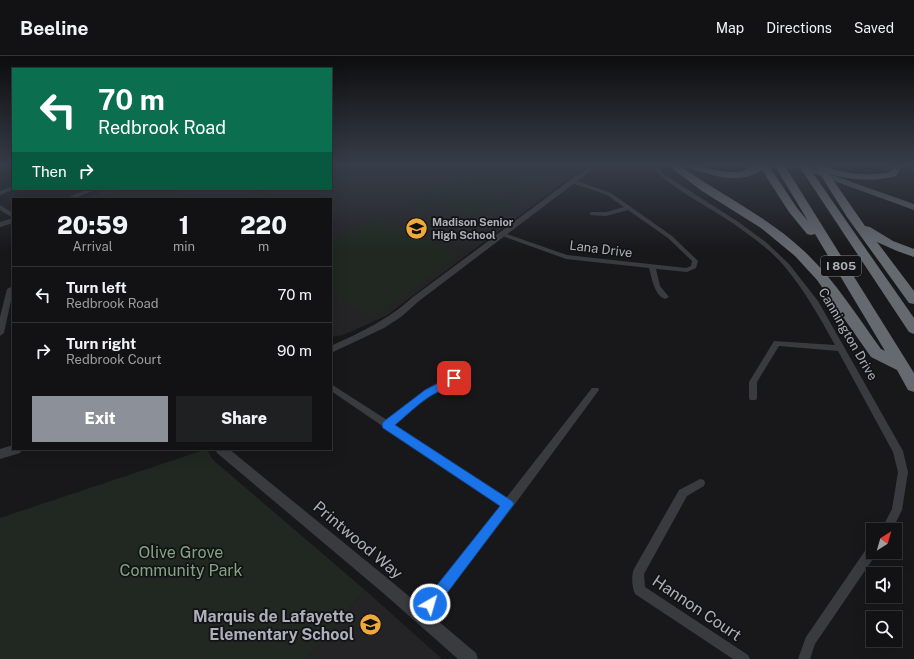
<!DOCTYPE html>
<style>
body{margin:0;font-family:"Public Sans",sans-serif;background:#1f2022;color:#f1f3f6;height:100vh;display:flex;flex-direction:column;font-size:15px;white-space:nowrap}
*{box-sizing:border-box;margin:0}
p{font-size:13px;color:#9c9ea0}
.icon{flex:none;width:22px;height:22px;fill:none;stroke:currentColor;stroke-width:2;stroke-linecap:round;stroke-linejoin:round}
.map{position:relative;flex:1;overflow:hidden}
.drawer{position:absolute;left:12px;top:142px;width:320px;height:252px;display:flex;flex-direction:column;background:#121214;border-radius:0px;box-shadow:0 4px 16px #0002,0 0 0 1px #313234}
.drawer>*{flex:none}
.hud{position:absolute;left:12px;top:12px;width:320px;height:122px;border-radius:0px;box-shadow:0 4px 16px #0002,0 0 0 1px #313234;background:#0b6e4f;color:#fff;overflow:hidden}
.needle{width:26px;rotate:37deg}
.tools{position:absolute;left:866px;top:467px;display:grid;gap:8px}
.tools a{display:grid;place-items:center;width:36px;height:36px;border-radius:0px;background:#121214;box-shadow:0 4px 16px #0002,0 0 0 1px #313234;font-size:20px}
.pin{position:absolute;display:grid;place-items:center;width:34px;height:34px;color:#fff;margin:-17px;border-radius:8px;box-shadow:0 2px 6px #0006}
.me{position:absolute;width:44px;margin:-22px;rotate:38deg;stroke-linejoin:round;filter:drop-shadow(0 0 3px #0008)}
.turn{display:flex;align-items:center;gap:14px;height:84px;padding:0 20px;font-size:18px}
.turn .icon{width:52px;height:52px;stroke-width:2.5}
.turn b{display:block;font-size:28px;line-height:34px}
.then{display:flex;align-items:center;height:38px;padding:0 20px;background:#0003;gap:8px;font-size:15px}
.eta{display:flex;justify-content:space-evenly;align-items:center;height:68px;text-align:center}
.eta b{font-size:24px;font-weight:800;line-height:28px}
.primary-button{display:flex;gap:8px;margin-top:auto;padding:8px 20px}
.primary-button a{flex:1;height:46px;border-radius:0px;background:#8c9099;color:#fff;font-size:16px;font-weight:800;line-height:46px;text-align:center}
.primary-button a+a{background:#1f2022;color:#f1f3f6}
ul{padding:0;list-style:none}
li{display:flex;align-items:center;gap:12px;height:56px;padding:0 20px;border-top:1px solid #313234}
li div{flex:1}
li b{display:block;font-size:15px}
li em{font-style:normal}
header{display:flex;align-items:center;gap:24px;box-sizing:border-box;height:56px;padding:0 20px;background:#121214;border-bottom:1px solid #313234}
header strong{font-size:19px}
nav{display:flex;gap:22px;margin-inline-start:auto;font-size:14px}
.map>svg:first-child{display:block}
.built{fill:#242427}
.green{fill:#202821}
.lines{fill:none;stroke-linecap:round;stroke-linejoin:round}
.minor{fill:#393b3f;fill-rule:evenodd}
.tertiary{fill:#393b3f;fill-rule:evenodd}
.primary{fill:#55585e;fill-rule:evenodd}
.motorway{fill:#656970;fill-rule:evenodd}
.route{fill:#1a73e8;stroke:#114b97}
.labels{text-anchor:middle;dominant-baseline:central;stroke-width:3.5;stroke-linejoin:round;paint-order:stroke}
.far-poi-label{font-size:11px;font-weight:bold;fill:#abb0ba;stroke:#131315;text-anchor:start}
.shield{fill:#131315;stroke:#7d8188;stroke-width:1}
.shield-label{font-size:12px;font-weight:bold;fill:#abb0ba}
.street-label{font-size:13px;fill:#abb0ba;stroke:#131315}
.near-street-label{font-size:16px;fill:#abb0ba;stroke:#131315}
.near-park-label{font-size:16px;fill:#82a482;stroke:#131315}
.near-poi-label{font-size:16px;font-weight:bold;fill:#abb0ba;stroke:#131315;text-anchor:end}
</style>
<header>
<strong>Beeline</strong>
<nav><a>Map</a><a>Directions</a><a>Saved</a></nav>
</header>
<div class="map">
<svg width="914" height="603" viewBox="0 0 914 603">
<rect width="100%" height="100%" fill="#18181a"/>
<g class="built">
<path d="M331 110H585L386 260 343 279 331 281V143H94L89 140 108 133H331Z"/>
<path d="M365 534 442 603H307Z"/>
</g>
<g class="green">
<path d="M331 110H353L365 115 331 133Z"/>
<path d="M474 110H484L426 147 423 154 428 161 438 166 452 169 467 167 478 162 534 123 536 118 530 110H539L543 115 544 120 539 128C507 150 473 186 430 170 422 167 416 162 414 153L407 150Z"/>
<path d="M492 110 528 122 470 162 433 147Z"/>
<path d="M124 133H183L175 143H114L110 140 113 137Z"/>
<path d="M259 133H262L282 143H237Z"/>
<path d="M379 161 459 198 374 261 331 238V184Z"/>
<path d="M207 393 212 403 365 534 307 603H0V462Z"/>
</g>
<g class="lines">
<g class="minor">
<path d="M651 110H656L665 119 737 165 767 187 789 208 818 245 903 395 908 416 902 454 892 474H881L892 453 898 416 893 396 838 295 779 290 757 326V342L756 344H750L749 342V326L774 285 835 289C820 262 805 235 785 211 771 194 752 181 734 168 708 150 671 133 651 110Z"/>
<path d="M574 124 611 137 672 180 697 204 698 205 696 212 687 216 656 213 660 230 669 241 665 243C654 239 652 222 649 212L566 203 500 179V177H504L567 199 686 212 691 210 692 205 668 182 628 154 606 160 590 159V157L592 156H606L624 151 607 139 572 127 571 126Z"/>
<path d="M13 130V133H15L0 139V135Z"/>
<path d="M0 149 13 157V162L0 154Z"/>
<path d="M13 230V235L4 277 0 280V261L7 233Z"/>
<path d="M454 319 457 320 458 322C452 331 441 333 431 338 419 345 405 359 394 368L506 442 592 332H598L599 334 512 452 425 565 421 567 417 565 415 561 417 557 500 450 331 335V328L387 364 425 334 440 328Z"/>
<path d="M700 423 704 424 705 427 704 430 687 440 644 518 645 531 748 599 750 603H733L635 538C632 531 631 520 634 513L679 434Z"/>
<path d="M873 488V496L877 497 815 588 810 603H798L806 581 869 489Z"/>
</g>
<g class="tertiary">
<path d="M589 110H597L419 245 401 261 384 272 331 297V290C363 275 386 265 413 241Z"/>
<path d="M88 133H97L73 143H64Z"/>
<path d="M13 162V167L0 171V166Z"/>
<path d="M13 389V393H22L20 397 0 403V393Z"/>
<path d="M215 393H229L392 526 476 597 478 603H458L382 536 217 397Z"/>
</g>
<path class="primary" d="M793 110H806L914 148V154Z"/>
<g class="motorway">
<path d="M669 110H680C720 138 768 161 804 195 834 223 857 260 881 293L885 295 815 178 811 179 807 178 789 156 762 114C744 126 723 123 703 116 698 115 692 114 689 110 705 110 717 116 733 116 742 117 746 113 753 110 757 109 764 110 769 110L797 152 808 165 775 110H785L914 317V336L908 334 897 314 871 301 817 224 795 200 761 172 702 135Z"/>
<path d="M799 110H808L914 262V278L909 276Z"/>
<path d="M815 110C825 110 835 114 846 116 860 119 875 119 890 116L893 112 892 110H902L896 120C873 126 852 124 829 118L865 170 870 171 893 185 914 193V201L897 195 877 186 914 235V248L909 247 847 161Z"/>
</g>
</g>
<linearGradient id="sky" x2="0" y2="1"><stop stop-color="#0d0d0e"/><stop offset="0.56" stop-color="#373d49"/><stop offset="1" stop-color="#373d49" stop-opacity="0"/></linearGradient>
<rect width="914" height="195" fill="url(#sky)"/>
<path class="route" d="M454 319 458 320 459 322C454 331 441 334 432 339 419 347 407 359 395 369L512 445 514 448 435 553 430 555 426 553 424 548 426 543 500 450 383 372 382 369 383 366 425 334Z"/>
<defs>
<symbol id="school-disc" viewBox="-11 -11 22 22"><circle r="9.5" fill="#f0a93a" stroke="#131315"/><path d="M0-5L7-2L0 1L-7-2ZM-4 1L0 2.5L4 1V4Q0 6-4 4Z" fill="#111"/></symbol>
</defs>
<g fill-rule="evenodd">
<use href="#school-disc" x="404" y="160" width="25" height="25"/>
<use href="#school-disc" x="358" y="556" width="25" height="25"/>
</g>
<g class="labels">
<g class="far-poi-label">
<text x="432" y="166">Madison Senior<tspan x="432" dy="13">High School</tspan></text>
</g>
<rect class="shield" x="821" y="200" width="40" height="20" rx="3"/>
<g class="shield-label">
<text x="841" y="210">I 805</text>
</g>
<g class="street-label">
<text transform="translate(601 193) rotate(7)">Lana Drive</text>
<text transform="translate(848 278) rotate(60)">Cannington Drive</text>
</g>
<g class="near-street-label">
<text transform="translate(358 484) rotate(40)">Printwood Way</text>
<text transform="translate(697 552) rotate(34)">Hannon Court</text>
</g>
<g class="near-park-label">
<text x="181" y="496">Olive Grove<tspan x="181" dy="18">Community Park</tspan></text>
</g>
<g class="near-poi-label">
<text x="354" y="560">Marquis de Lafayette<tspan x="354" dy="18">Elementary School</tspan></text>
</g>
</g>
</svg>
<div class="tools">
<a><svg class="needle" viewBox="-14 -14 28 28"><path d="M0-13l5 13h-10z" fill="#e53935"/><path d="M0 13l5-13h-10z" fill="#9c9ea0"/></svg></a>
<a><svg class="icon" aria-label="sound" viewBox="0 0 24 24"><path d="M4 9h4l5-4v14l-5-4H4zM17 9q2 3 0 6"/></svg></a>
<a><svg class="icon" aria-label="search" viewBox="0 0 24 24"><circle cx="10" cy="10" r="6"/><path d="M15 15l6 6"/></svg></a>
</div>
<div class="pin" style="left:454px;top:322px;background:#d93025"><svg class="icon" aria-label="arrive" viewBox="0 0 24 24"><path d="M6 21V4h12l-3 4 3 4H6"/></svg></div>
<svg class="me" style="left:430px;top:548px" viewBox="-20 -20 40 40"><circle r="17" fill="#1a73e8" stroke="#fff" stroke-width="3"/><path d="M0-11L8 9 0 5-8 9z" fill="#fff"/></svg>
<div class="hud">
<div class="turn"><svg class="icon" aria-label="left" viewBox="0 0 24 24"><path d="M17 20v-9H6M10 6l-5 5 5 5"/></svg><div><b>70 m</b>Redbrook Road</div></div>
<div class="then">Then<svg class="icon" aria-label="right" viewBox="0 0 24 24"><path d="M7 20v-9h11M14 6l5 5-5 5"/></svg></div>
</div>
<section class="drawer">
<div class="eta">
<div><b>20:59</b><p>Arrival</p></div>
<div><b>1</b><p>min</p></div>
<div><b>220</b><p>m</p></div>
</div>
<ul>
<li><svg class="icon" aria-label="left" viewBox="0 0 24 24"><path d="M17 20v-9H6M10 6l-5 5 5 5"/></svg><div><b>Turn left</b><p>Redbrook Road</p></div><em>70 m</em></li>
<li><svg class="icon" aria-label="right" viewBox="0 0 24 24"><path d="M7 20v-9h11M14 6l5 5-5 5"/></svg><div><b>Turn right</b><p>Redbrook Court</p></div><em>90 m</em></li>
</ul>
<div class="primary-button"><a>Exit</a><a>Share</a></div>
</section>
</div>
